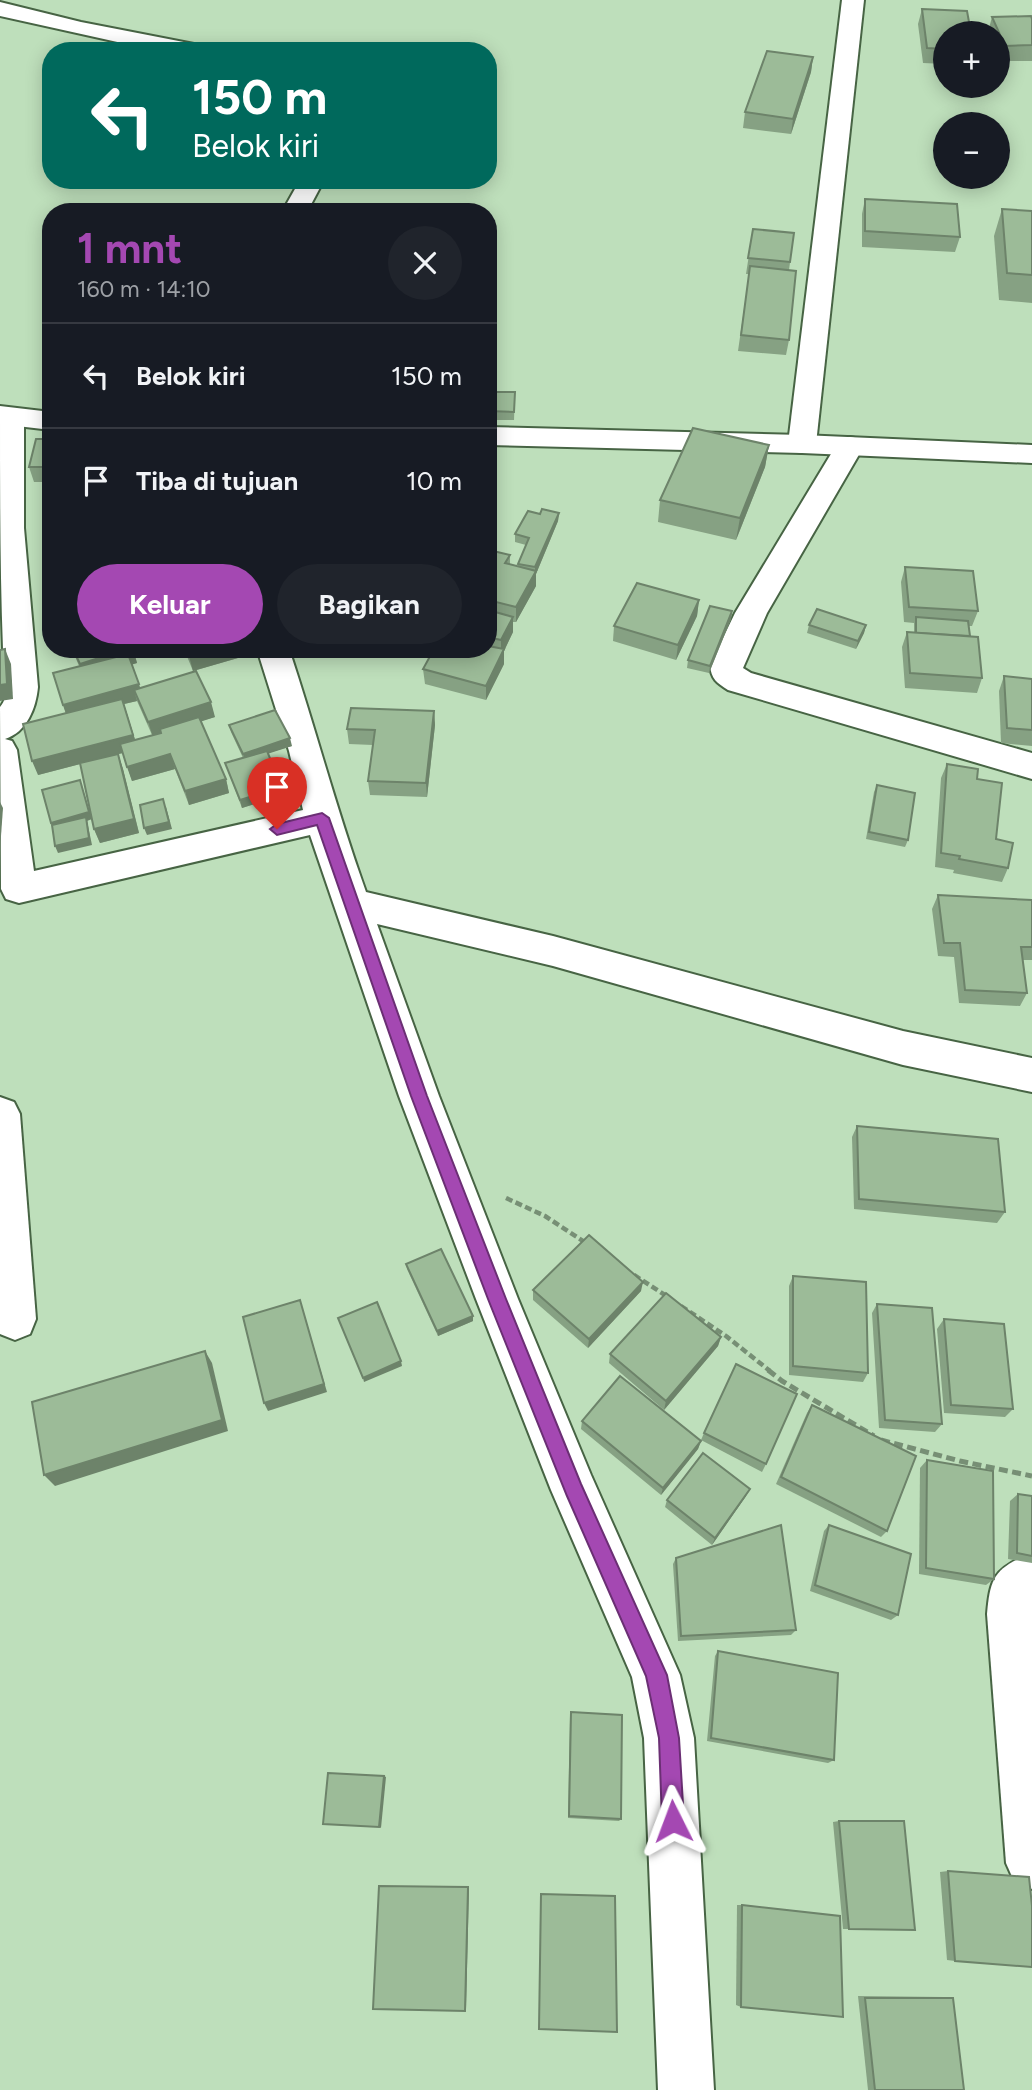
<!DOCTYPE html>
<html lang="id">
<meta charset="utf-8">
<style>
body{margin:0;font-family:Figtree,sans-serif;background:#20242c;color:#f1f3f6;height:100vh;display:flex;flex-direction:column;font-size:26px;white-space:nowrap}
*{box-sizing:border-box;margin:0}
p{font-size:23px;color:#9ea1a6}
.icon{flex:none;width:38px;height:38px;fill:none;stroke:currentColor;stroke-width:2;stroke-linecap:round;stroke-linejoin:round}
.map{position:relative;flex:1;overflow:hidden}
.side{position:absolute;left:42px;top:203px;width:455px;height:455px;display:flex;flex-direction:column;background:#171b24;border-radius:28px;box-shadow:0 4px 18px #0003}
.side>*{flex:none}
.guide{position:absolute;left:42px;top:42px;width:455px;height:147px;border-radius:28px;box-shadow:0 4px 18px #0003;background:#00695c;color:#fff;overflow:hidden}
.buttons{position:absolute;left:933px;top:21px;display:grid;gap:14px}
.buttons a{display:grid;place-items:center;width:77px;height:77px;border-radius:50%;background:#171b24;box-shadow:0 4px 18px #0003;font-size:35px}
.pin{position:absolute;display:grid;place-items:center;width:60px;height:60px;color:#fff;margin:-72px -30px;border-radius:50% 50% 50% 0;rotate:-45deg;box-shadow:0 0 7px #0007}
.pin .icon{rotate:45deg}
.me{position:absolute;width:77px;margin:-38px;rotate:357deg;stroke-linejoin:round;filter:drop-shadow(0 0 5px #0008)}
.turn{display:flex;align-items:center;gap:24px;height:147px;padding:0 35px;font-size:32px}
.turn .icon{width:91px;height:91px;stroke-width:2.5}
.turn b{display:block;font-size:49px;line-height:60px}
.round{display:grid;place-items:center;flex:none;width:74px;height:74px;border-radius:37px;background:#20242c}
.headline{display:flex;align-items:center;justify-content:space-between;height:119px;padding:0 35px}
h1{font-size:42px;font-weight:700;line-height:52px;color:#a448b2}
.primary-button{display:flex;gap:14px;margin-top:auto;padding:14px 35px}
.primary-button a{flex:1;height:80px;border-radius:42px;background:#a448b2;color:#fff;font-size:28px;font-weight:700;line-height:80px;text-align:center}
.primary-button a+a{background:#20242c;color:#f1f3f6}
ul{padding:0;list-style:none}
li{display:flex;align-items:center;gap:21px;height:105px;padding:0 35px;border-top:2px solid #363941}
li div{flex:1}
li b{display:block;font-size:26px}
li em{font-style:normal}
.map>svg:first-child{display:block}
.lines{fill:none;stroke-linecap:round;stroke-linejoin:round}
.minor-casing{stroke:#476444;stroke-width:4}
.tertiary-casing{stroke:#476444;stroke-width:4}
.path-far1{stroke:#778f75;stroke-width:4.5;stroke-dasharray:7 3.5;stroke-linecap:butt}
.path{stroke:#778f75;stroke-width:5;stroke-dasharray:9 4.5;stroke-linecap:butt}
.minor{fill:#fff;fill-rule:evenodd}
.tertiary{fill:#fff;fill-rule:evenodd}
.wall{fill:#86a183;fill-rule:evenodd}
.shaded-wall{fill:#6d836a}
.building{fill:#9cbb98;stroke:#6d836a;stroke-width:2}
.route{fill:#a448b2;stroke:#6b2f74;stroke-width:2}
</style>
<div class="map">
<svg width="1032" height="2090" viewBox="0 0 1032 2090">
<rect width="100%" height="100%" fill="#bedfbb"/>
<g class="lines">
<defs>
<g id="minor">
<path d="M842 0H864L816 444 812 451 802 453 792 451 788 444Z"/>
<path d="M0 2 81 22 194 44 202 46 205 51H158L0 16Z"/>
<path d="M300 180H324L307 212H282Z"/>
<path d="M10 408 20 411 24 417V528L38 687C36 708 27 732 5 739L12 741 17 750 34 871 303 810 289 751 257 649H289C316 730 337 812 366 892L553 936 903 1031 1032 1058V1092L903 1065 553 966 377 924 439 1096 518 1299 591 1475 680 1675 694 1738 714 2090H658L644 1738 632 1677 551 1490 476 1299 399 1096 310 835 19 903 6 899 1 889 0 707C12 695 4 665 3 649 0 570 0 490 0 411Z"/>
<path d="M850 437 860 439 864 446 767 613 743 668 751 673 1032 753V779L728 690C717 683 711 679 710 665L735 613 840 439Z"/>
<path d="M0 1097 14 1102 20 1114 36 1319 30 1334 15 1340 0 1334Z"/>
<path d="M1027 1555H1032V1889L1014 1881 1006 1863 987 1614C990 1579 994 1569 1027 1555Z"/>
</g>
<g id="tertiary">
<path d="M0 406 51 412V430L0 424Z"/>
<path d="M488 427 802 435 1032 445V463L802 453 488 445Z"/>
</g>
</defs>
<use href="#minor" class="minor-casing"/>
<use href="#tertiary" class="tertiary-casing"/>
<g class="path-far1">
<path d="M506 1198 545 1216 586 1243"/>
<path d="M634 1275 668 1297"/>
<path d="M681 1306 726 1336 770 1371"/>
</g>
<g class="path">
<path d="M768 1370 782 1381 874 1436"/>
<path d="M881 1440 960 1461 1032 1476"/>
</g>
<use href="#minor" class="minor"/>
<use href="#tertiary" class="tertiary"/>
</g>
<g class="wall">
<path d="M922 9 945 33V64L923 63 918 24Z"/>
<path d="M992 17 1032 19V61H1001L998 54V33H989L988 32Z"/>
<path d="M813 57 811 72 791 134 743 128 745 112Z"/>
<path d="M865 199 960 237 955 252 862 247V214Z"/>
<path d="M1002 209 1032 211V303L999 300 994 236Z"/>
<path d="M753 229 794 233 789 270V340L786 355 738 351 749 274H746Z"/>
<path d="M488 392H515L514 420H488Z"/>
<path d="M51 439V482H34L29 467Z"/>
<path d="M769 445 765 467 736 540 658 522 660 500Z"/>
<path d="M559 513 558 521 536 574V586L516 622H513V632L504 651V664L486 700 425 684 423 669 488 649V538L495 551 510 555V564L518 567V564L526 545 515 542V534L540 514Z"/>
<path d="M905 567 978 611 972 626H969L970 636 982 678 977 693 905 688 902 647 907 632 914 633V623L904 622 901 582Z"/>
<path d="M699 600 697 616 676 660 613 641 614 626Z"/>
<path d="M732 611 731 619 709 673 687 668 688 660Z"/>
<path d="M809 625H866L864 633 856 649 807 633Z"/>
<path d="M72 649H133L137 663 132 664 140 688 215 717 201 721 226 779 229 793 189 805 175 769 132 781 123 753 118 754 123 769 139 833 100 843 94 829 80 764 38 775 66 713 63 705 79 666ZM137 701 152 735 135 740 124 704Z"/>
<path d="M184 649H258L259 652 193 671Z"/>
<path d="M344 649H383L380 656Z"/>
<path d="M1004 676 1032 679V746L1001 743 999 691Z"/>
<path d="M434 711 435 725 427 797 370 795 368 781 373 745 349 744 347 729Z"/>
<path d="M229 725 292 746 268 753 282 787 283 795 242 808 225 763 243 758 231 732Z"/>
<path d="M947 764 977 779 996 839 1008 868 1002 882 953 873 954 870 935 867 941 778Z"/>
<path d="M877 785 908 840 905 847 866 839 874 792Z"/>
<path d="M938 895 1032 900V960H1023L1027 993 1020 1006 959 1003 954 957 938 956 932 909Z"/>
<path d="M857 1126 1005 1212 997 1223 854 1209 852 1137Z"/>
<path d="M406 1264 473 1316V1321L438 1336 407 1269Z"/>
<path d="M793 1276 868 1373 863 1382 789 1375V1286Z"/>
<path d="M533 1290 641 1291 588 1348 533 1300Z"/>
<path d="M877 1304 942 1424 935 1432 879 1428 872 1313Z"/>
<path d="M944 1319 1013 1409 1005 1417 944 1413 937 1329Z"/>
<path d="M721 1337 718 1346 664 1410 609 1363 610 1354Z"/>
<path d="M812 1405 887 1531 881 1537 776 1484 807 1413Z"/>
<path d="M582 1421 701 1441 698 1449 661 1495 581 1429Z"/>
<path d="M704 1433 766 1464 762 1472 701 1440Z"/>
<path d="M927 1460 994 1579 986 1585 919 1574 920 1468Z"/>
<path d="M1018 1494 1032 1496V1563L1008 1559 1010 1501Z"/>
<path d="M746 1496 712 1545 665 1507 667 1500Z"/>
<path d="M829 1525 898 1615 891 1620 810 1591 824 1531Z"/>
<path d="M676 1558 796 1630 791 1635 678 1641 673 1564Z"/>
<path d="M718 1651 834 1760 828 1763 707 1741 715 1656Z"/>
<path d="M571 1712 621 1819 619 1821 568 1818 570 1716Z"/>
<path d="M839 1821 849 1929H843L833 1822Z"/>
<path d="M948 1871 955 1961 947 1960 940 1872Z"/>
<path d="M737 1905H742L741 2007 736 2005Z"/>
<path d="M858 1996 944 1997 953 1998 964 2090H868Z"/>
</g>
<g class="shaded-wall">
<path d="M813 57 811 72 791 134 793 119Z"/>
<path d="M769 445 765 467 736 540 740 518Z"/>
<path d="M559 513 558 521 536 574V586L516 622V607L535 572V567Z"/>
<path d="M494 539 495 555 489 550Z"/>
<path d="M699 600 697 616 676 660 678 645Z"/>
<path d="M732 611 731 619 709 673 710 666Z"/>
<path d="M513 617V632L504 651V664L486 700V686L501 654V640Z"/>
<path d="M866 625 864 633 856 649 858 641Z"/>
<path d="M5 649 11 664 13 699 0 701V685Z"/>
<path d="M127 649H133L137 663 85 679 80 664Z"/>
<path d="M213 649H258L259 652 193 671 189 656Z"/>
<path d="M139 684 143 699 134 690 137 701 124 704 138 749 38 775 32 761 68 720 63 705Z"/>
<path d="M211 702 215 717 153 737 148 722Z"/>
<path d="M434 711 435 725 427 797 426 783Z"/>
<path d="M290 738 292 746 245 761 243 754Z"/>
<path d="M118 754 123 769 139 833 100 843 94 829Z"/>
<path d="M170 754 175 769 132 781 127 767Z"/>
<path d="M226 779 229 793 189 805 185 791Z"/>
<path d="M80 780 92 819 87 821 92 845 58 853 55 846 54 830 51 823Z"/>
<path d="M282 787 283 795 242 808 240 800Z"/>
<path d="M0 802 3 808 0 850Z"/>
<path d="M166 807 172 829 147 835 144 828Z"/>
<path d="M643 1282 641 1291 588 1348 589 1339Z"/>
<path d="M300 1300 327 1392 268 1411 264 1403Z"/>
<path d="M473 1316V1321L438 1336 437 1331Z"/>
<path d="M721 1337 718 1346 664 1410 666 1401Z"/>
<path d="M205 1351 212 1363 228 1431 55 1486 44 1475Z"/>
<path d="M401 1361 402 1366 364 1382 363 1378Z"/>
<path d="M701 1441 698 1449 661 1495 663 1488Z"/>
<path d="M750 1489 746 1496 712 1545 715 1538Z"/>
<path d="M384 1776 386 1777 381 1828 379 1827Z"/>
<path d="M468 1887 469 1888 466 2009 465 2011Z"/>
</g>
<g class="building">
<path d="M922 9 967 11 971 33H945V49L927 48Z"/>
<path d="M1031 16 1032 19V45L1005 46 992 17Z"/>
<path d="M767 51 813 57 793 119 745 112Z"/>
<path d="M865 199 957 204 960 237 865 231Z"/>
<path d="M1002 209 1032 211V275L1007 273Z"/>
<path d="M753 229 794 233 790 262 748 258Z"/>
<path d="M750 266 796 271 789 340 741 335Z"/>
<path d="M488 392H515L514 412 488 411Z"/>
<path d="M693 428 769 445 740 518 660 500Z"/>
<path d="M36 439H51V467H29Z"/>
<path d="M542 509 559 513 535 567 518 564 529 538 515 534 528 511 540 514Z"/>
<path d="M488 538 494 539 489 550 510 555 505 563 536 571 516 607 488 600Z"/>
<path d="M905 567 973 571 978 611 909 607Z"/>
<path d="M637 583 699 600 678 645 614 626Z"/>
<path d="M710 606 732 611 710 666 688 660Z"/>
<path d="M817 609 866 625 858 641 809 625Z"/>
<path d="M488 610 513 617 501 640 488 637Z"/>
<path d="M916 617 968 621 970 636 916 633Z"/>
<path d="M907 632 978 637 982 678 910 673Z"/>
<path d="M488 646 504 649 486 686 423 669 434 649H488Z"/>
<path d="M5 649 7 684 0 685V650Z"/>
<path d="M73 649H127L80 664Z"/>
<path d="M186 649H213L189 656Z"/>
<path d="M128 654 139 684 63 705 53 673Z"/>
<path d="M196 671 211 702 148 722 134 690Z"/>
<path d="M1004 676 1032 679V730L1007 728Z"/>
<path d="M122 699 133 735 32 761 23 724Z"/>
<path d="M351 708 434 711 426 783 368 781 375 730 347 729Z"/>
<path d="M275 710 290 738 243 754 229 725Z"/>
<path d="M199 717 226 779 185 791 170 754 127 767 120 744 161 733 160 729Z"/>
<path d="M267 751 282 787 240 800 225 763Z"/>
<path d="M118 754 134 819 94 829 80 763Z"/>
<path d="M947 764 978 769 977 779 1002 783 996 839 1013 843 1008 868 959 859 960 856 941 853Z"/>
<path d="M80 780 89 812 51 823 42 790Z"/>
<path d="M877 785 915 793 908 840 869 832Z"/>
<path d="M163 799 169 822 144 828 140 805Z"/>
<path d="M86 817 89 838 55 846 52 825Z"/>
<path d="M938 895 1032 900V947H1021L1027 993 965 990 960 943H944Z"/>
<path d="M857 1126 998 1139 1005 1212 859 1199Z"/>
<path d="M589 1235 643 1282 589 1339 533 1290Z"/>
<path d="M441 1249 473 1316 437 1331 406 1264Z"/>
<path d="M793 1276 866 1282 868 1373 793 1366Z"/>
<path d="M666 1293 721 1337 666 1401 610 1354Z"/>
<path d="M300 1300 324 1384 264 1403 243 1317Z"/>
<path d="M377 1302 401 1361 363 1378 338 1318Z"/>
<path d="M877 1304 932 1308 942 1424 885 1420Z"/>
<path d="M944 1319 1004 1324 1013 1409 951 1405Z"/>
<path d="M205 1351 222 1420 44 1475 32 1402Z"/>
<path d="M736 1364 797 1394 766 1464 704 1433Z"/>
<path d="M620 1376 701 1441 663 1488 582 1421Z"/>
<path d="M812 1405 916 1456 887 1531 781 1477Z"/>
<path d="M703 1453 750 1489 715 1538 667 1500Z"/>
<path d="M927 1460 993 1471 994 1579 926 1568Z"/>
<path d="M1018 1494 1032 1496V1556L1017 1553Z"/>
<path d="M781 1525 796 1630 681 1636 676 1558Z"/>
<path d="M829 1525 911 1554 898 1615 815 1585Z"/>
<path d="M718 1651 838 1673 834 1760 711 1738Z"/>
<path d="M571 1712 622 1715 621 1819 569 1816Z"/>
<path d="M328 1773 384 1776 379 1827 323 1824Z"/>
<path d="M839 1821H904L915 1930 849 1929Z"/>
<path d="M948 1871 1029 1877 1032 1906V1967L955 1961Z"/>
<path d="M379 1886 468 1887 465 2011 373 2009Z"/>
<path d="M541 1894 615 1896 617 2032 539 2029Z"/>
<path d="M742 1905 840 1916 843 2017 741 2007Z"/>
<path d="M865 1998H953L964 2090H875Z"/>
</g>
<path class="route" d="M322 813 329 818 427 1096 506 1299 581 1484 667 1675 679 1738 684 1821 681 1828 673 1831 666 1828 662 1821 659 1738 646 1676 567 1496 488 1299 411 1096 317 825 277 835 270 829 277 824Z"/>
</svg>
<div class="buttons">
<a>+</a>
<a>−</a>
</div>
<div class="pin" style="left:277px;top:829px;background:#d93025"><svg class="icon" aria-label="arrive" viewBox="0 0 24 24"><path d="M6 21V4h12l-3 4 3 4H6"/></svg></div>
<svg class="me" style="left:673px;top:1821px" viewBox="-20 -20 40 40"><path d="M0-17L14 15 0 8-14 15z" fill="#a448b2" stroke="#fff" stroke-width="4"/></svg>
<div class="guide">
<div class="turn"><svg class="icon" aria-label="left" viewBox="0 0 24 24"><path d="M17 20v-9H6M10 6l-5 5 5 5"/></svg><div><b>150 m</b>Belok kiri</div></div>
</div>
<section class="side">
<div class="headline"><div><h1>1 mnt</h1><p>160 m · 14:10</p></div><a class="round"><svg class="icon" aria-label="close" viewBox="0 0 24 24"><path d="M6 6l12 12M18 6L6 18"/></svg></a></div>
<ul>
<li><svg class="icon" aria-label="left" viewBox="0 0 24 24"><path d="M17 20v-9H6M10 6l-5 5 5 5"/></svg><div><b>Belok kiri</b></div><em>150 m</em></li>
<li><svg class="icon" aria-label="arrive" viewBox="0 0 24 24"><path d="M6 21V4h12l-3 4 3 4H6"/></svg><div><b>Tiba di tujuan</b></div><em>10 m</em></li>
</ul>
<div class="primary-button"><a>Keluar</a><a>Bagikan</a></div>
</section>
</div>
